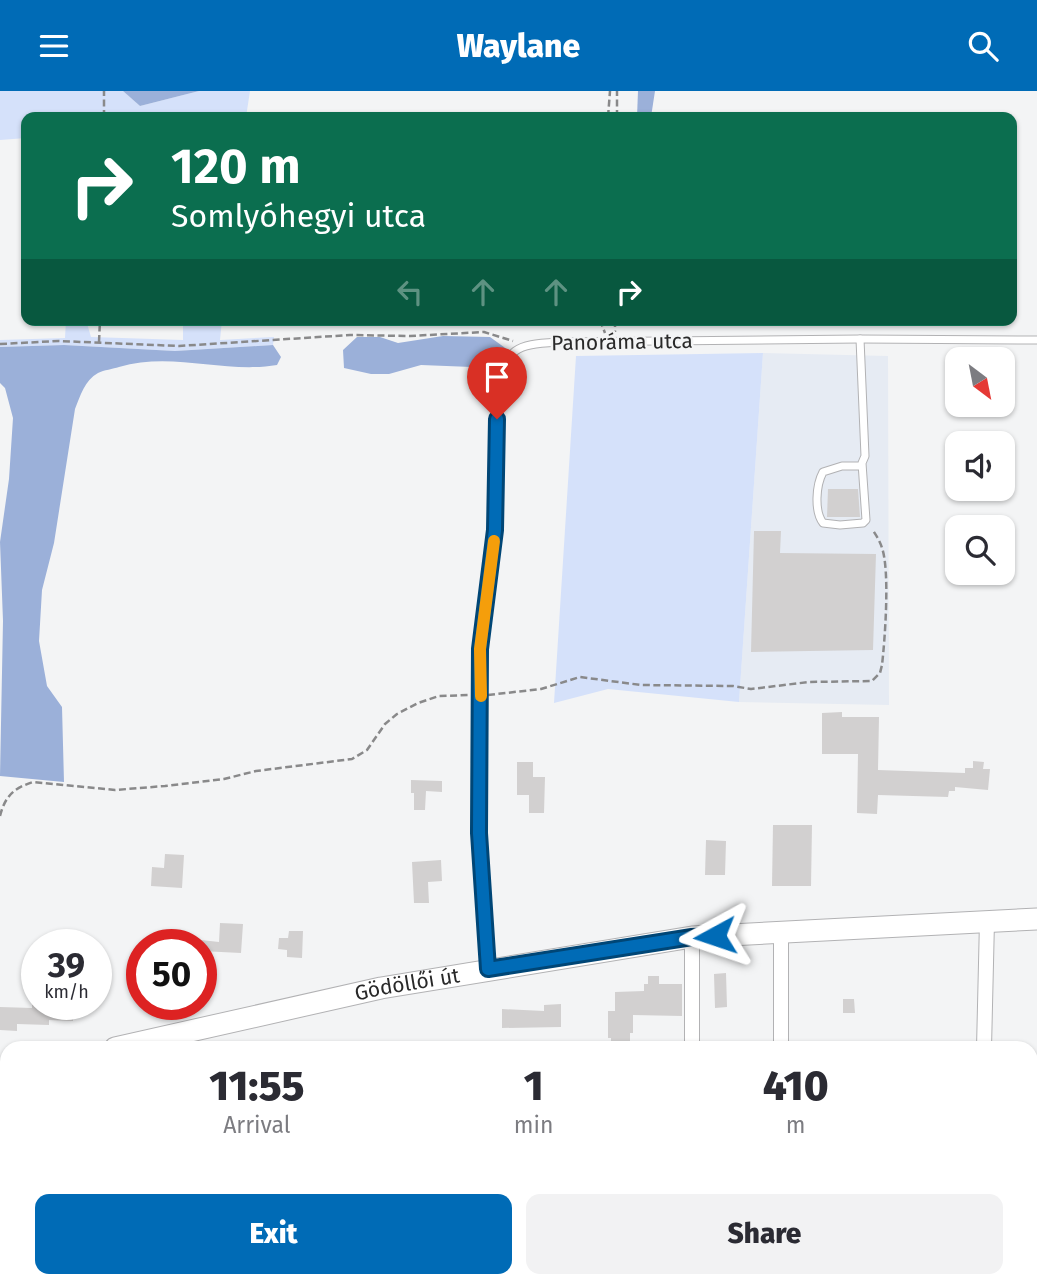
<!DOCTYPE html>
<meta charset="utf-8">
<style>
body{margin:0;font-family:"Fira Sans",sans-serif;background:#f2f2f3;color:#2b2b33;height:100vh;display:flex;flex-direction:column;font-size:26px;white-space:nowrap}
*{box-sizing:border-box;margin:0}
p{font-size:23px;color:#7c7c81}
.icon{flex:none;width:38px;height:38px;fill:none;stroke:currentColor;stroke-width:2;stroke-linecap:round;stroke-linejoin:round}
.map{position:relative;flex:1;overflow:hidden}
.side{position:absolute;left:0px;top:950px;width:1038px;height:247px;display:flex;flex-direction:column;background:#fff;border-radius:21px 21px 0 0;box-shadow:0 2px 5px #0004}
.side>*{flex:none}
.guide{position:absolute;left:21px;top:21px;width:996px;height:214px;border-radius:14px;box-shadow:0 2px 5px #0004;background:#0b6e4f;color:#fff;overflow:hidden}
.needle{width:46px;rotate:148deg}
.controls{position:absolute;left:945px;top:256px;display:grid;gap:14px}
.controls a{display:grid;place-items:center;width:70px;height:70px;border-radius:14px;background:#fff;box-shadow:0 2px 5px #0004;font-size:35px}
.speed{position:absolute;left:21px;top:838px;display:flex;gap:14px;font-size:35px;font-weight:700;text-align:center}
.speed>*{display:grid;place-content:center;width:91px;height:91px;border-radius:50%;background:#fff;box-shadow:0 2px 5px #0004;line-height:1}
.speed small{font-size:18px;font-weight:400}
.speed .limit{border:10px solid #d22;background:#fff;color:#111}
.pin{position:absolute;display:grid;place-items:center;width:60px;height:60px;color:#fff;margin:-72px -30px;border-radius:50% 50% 50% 0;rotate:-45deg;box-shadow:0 0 7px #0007}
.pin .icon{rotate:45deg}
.me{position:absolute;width:77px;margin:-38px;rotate:265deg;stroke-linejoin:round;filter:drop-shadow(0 0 5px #0008)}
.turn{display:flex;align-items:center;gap:24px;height:147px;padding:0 35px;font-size:32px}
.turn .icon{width:91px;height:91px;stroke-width:2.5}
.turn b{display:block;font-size:49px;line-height:60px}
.lanes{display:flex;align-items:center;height:66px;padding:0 35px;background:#0003;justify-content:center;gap:35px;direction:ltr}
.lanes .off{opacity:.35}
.eta{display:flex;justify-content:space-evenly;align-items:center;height:119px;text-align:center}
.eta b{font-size:42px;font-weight:800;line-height:49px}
.cta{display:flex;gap:14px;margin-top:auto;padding:14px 35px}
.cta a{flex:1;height:80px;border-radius:14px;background:#006bb6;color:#fff;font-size:28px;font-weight:800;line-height:80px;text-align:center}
.cta a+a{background:#f2f2f3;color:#2b2b33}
header{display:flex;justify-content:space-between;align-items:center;height:91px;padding:0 35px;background:#006bb6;color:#fff;font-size:32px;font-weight:800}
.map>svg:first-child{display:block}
.built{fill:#e6ebf3}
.green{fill:#d5e1fa}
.forest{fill:#9bb0d9}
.building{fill:#d2d0d0}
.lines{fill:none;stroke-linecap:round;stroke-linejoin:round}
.lane-casing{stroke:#b2b2b4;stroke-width:9}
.street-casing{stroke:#b2b2b4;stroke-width:16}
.secondary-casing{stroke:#b2b2b4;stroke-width:23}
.path{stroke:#89898a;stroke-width:2.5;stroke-dasharray:7 3.5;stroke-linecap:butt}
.lane{stroke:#fff;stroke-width:7}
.street{stroke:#fff;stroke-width:14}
.secondary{stroke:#fff;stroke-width:21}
.route-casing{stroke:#004676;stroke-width:18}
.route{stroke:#006bb6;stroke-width:12}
.slow{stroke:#f59e0b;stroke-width:12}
.labels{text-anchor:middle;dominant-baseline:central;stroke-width:5;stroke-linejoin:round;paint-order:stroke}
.street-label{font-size:21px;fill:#292929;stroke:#f3f4f5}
</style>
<header><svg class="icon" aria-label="menu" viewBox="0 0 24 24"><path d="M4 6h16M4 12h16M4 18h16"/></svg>Waylane<svg class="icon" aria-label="search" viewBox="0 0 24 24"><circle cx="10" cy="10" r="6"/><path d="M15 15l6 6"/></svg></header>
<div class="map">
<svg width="1037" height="1196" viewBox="0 0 1037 1196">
<rect width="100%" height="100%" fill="#f3f4f5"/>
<path class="built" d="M763 262 888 265 889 614 739 611Z"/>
<g class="green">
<path d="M0 0H123L140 15 199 0H250L246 26H26V47L0 49Z"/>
<path d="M66 229H86L91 246 183 249V229H222L220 249 274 246 273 254 175 260 64 254 0 256V249L65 247Z"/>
<path d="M763 262 739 611 608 598 554 612 576 265Z"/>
</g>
<g class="forest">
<path d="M123 0H199L140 15Z"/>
<path d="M638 0H655L651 26H637Z"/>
<path d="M443 245 490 246 508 259 497 277 421 274 389 283H371L344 277 343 259 357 246H380L398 252Z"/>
<path d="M64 254 175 260 273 254 281 266 277 274C224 283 172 260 119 276 113 278 104 279 98 282 85 289 80 305 75 318L54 452 42 499 39 550 47 595 62 616 64 691 0 685 3 530 0 451 9 388 13 327 5 297 0 292V256Z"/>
</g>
<g class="building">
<path d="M828 398H858L860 426H827Z"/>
<path d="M754 440H781L780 462 876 463 873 559 751 561Z"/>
<path d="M842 621V626H879L878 679 965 682V677H973V670L984 671 983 678H990L988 699 955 696V700H949L948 706 878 704 877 723 857 722 858 663H822V622Z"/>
<path d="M517 671H533V686H545L544 722H529V704H517Z"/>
<path d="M411 689 442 690V701L426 700 425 719H414V702H411Z"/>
<path d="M773 734H812L811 795H772Z"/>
<path d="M706 749 726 750 725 784H705Z"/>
<path d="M165 763 184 764 182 797 151 795 152 776 164 777Z"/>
<path d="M441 769 442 790 428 791 429 812H414L412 771Z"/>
<path d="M220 832 243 833 241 862 201 860V849L219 851Z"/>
<path d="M289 840H303L302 867 287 866V859L278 858 279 847H288Z"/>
<path d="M156 844 180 845 179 854H155Z"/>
<path d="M726 882 727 916 715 917 714 883Z"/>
<path d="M648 885H659V893H682V925L633 924V942H630V955L615 957V955H611V947H608V920H615V901L644 900V893H648Z"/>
<path d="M843 908H854L855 922H843Z"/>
<path d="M561 913V936L502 937V918L544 920V914Z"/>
<path d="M32 914H74L73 930 49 929V934L17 933V940L0 939V916L32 917Z"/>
</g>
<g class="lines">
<defs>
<g id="lane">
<path d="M860 248 865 365 862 372 866 429 863 432 840 434 823 432C814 420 816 394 823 381L842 375H862"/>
<path d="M488 878 479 742 480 558 495 439 498 300C507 256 515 254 557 251L860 248 1037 249"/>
</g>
<g id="street">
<path d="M692 957V846"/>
<path d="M781 957V842"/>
<path d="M984 957 987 830"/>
<path d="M777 1190V1196"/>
<path d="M690 1196V1190"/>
</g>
<g id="secondary">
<path id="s1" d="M115 957 381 897 692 846 1037 828"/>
<path d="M0 983 7 982"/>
</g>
</defs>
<use href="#lane" class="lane-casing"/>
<use href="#street" class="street-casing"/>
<use href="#secondary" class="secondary-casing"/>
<g class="path">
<path d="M104 26V0"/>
<path d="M608 26 610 0"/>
<path d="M617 26V0"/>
<path d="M600 229 605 242"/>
<path d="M615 229V241"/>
<path d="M99 251 100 229"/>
<path d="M0 253 59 250 179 255 350 244 410 245 484 241 513 250"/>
<path d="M488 604 541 598 580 586 641 594 733 595 751 598 809 591 872 590 880 582 882 574C885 548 890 480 882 457 880 450 876 444 872 438"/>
<path d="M0 725C5 705 14 697 33 691L115 699 165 695 224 688 256 680 352 668 367 659 385 633 397 623 418 612 439 605 471 604"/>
</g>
<use href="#lane" class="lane"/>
<use href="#street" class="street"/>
<use href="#secondary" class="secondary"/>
</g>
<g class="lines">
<defs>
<path id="route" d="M497 328 495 439 480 558 479 742 488 878 692 846 715 845"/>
</defs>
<use href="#route" class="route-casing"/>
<use href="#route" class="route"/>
<path class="slow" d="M481 605 480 558 494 450"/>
</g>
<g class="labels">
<g class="street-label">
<text transform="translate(622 251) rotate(-1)">Panoráma utca</text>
<text stroke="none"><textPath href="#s1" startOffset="299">Gödöllői út</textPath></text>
</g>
</g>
</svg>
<div class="controls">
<a><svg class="needle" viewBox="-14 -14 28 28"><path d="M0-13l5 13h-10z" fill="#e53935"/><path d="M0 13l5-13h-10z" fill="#7c7c81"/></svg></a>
<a><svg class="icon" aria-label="sound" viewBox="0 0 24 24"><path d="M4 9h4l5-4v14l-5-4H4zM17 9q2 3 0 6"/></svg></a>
<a><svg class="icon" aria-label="search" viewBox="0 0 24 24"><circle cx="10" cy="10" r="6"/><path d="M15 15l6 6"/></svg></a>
</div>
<div class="speed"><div>39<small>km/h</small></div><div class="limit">50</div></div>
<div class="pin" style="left:497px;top:328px;background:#d93025"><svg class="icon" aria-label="arrive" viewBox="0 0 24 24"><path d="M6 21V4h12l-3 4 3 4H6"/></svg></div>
<svg class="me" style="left:715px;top:845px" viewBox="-20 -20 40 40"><path d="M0-17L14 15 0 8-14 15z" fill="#006bb6" stroke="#fff" stroke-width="4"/></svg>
<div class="guide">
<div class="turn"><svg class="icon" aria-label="right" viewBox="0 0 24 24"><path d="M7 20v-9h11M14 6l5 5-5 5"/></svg><div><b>120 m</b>Somlyóhegyi utca</div></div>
<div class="lanes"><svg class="icon off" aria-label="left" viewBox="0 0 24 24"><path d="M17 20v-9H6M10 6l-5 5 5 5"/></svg><svg class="icon off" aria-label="ahead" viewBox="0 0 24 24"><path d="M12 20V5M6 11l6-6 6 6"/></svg><svg class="icon off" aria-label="ahead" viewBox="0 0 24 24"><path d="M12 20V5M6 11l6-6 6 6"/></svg><svg class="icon" aria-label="right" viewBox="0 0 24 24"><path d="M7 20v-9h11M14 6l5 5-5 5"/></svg></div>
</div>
<section class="side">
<div class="eta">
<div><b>11:55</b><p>Arrival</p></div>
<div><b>1</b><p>min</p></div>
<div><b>410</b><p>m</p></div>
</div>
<div class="cta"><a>Exit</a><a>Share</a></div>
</section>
</div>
